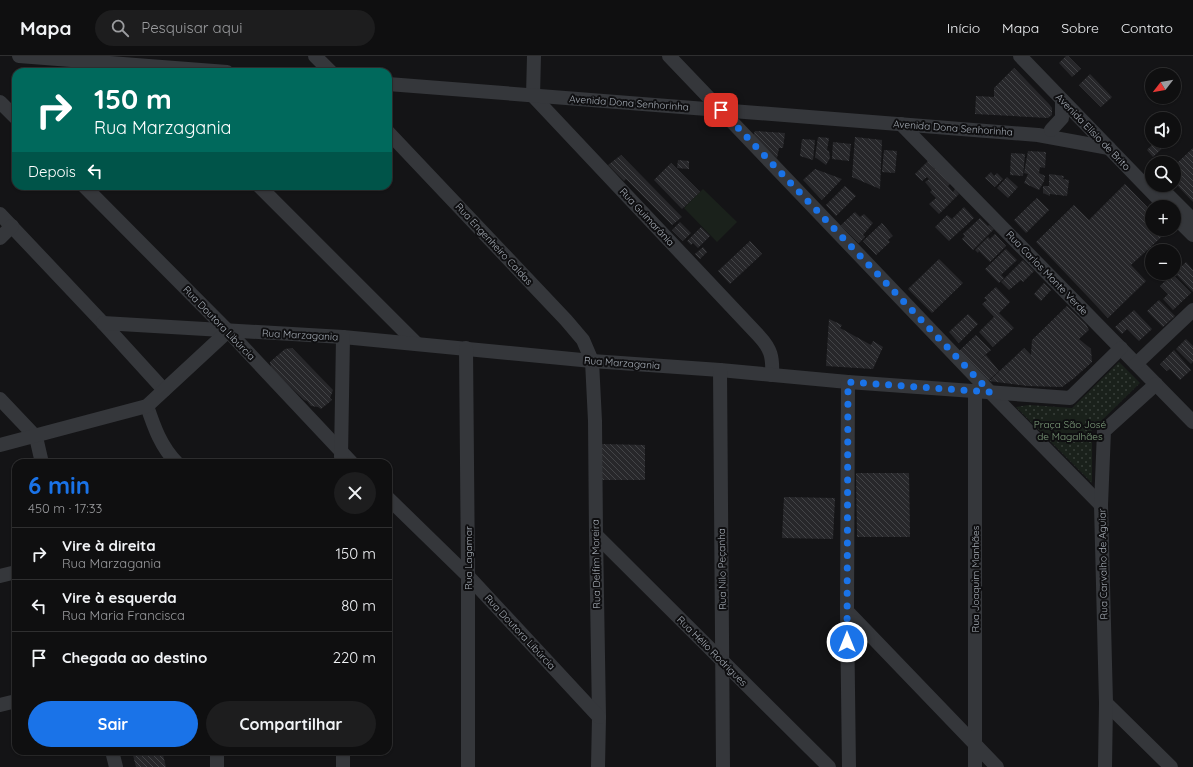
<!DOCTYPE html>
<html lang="pt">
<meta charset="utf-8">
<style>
body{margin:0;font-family:Quicksand,sans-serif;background:#1d1d1e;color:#f1f3f6;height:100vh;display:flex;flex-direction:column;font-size:15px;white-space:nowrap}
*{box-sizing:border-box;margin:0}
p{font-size:13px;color:#9b9c9f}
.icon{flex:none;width:22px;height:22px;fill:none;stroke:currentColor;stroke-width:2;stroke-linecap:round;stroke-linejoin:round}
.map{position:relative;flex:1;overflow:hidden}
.drawer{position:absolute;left:12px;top:403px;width:380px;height:296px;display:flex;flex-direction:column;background:#0f0f10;border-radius:12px;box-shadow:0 1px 3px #0004,0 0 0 1px #2f2f30}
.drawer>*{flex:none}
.top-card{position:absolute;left:12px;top:12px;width:380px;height:122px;border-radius:12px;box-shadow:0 1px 3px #0004,0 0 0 1px #2f2f30;background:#00695c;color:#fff;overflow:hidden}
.needle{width:26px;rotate:239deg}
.controls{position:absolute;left:1145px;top:12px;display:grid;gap:8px}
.controls a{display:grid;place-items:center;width:36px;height:36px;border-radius:50%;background:#0f0f10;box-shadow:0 1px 3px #0004,0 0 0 1px #2f2f30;font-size:20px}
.pin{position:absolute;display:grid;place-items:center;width:34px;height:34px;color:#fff;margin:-17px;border-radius:8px;box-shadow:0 2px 6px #0006}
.me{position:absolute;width:44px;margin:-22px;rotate:0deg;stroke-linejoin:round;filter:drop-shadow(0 0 3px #0008)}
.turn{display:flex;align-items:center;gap:14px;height:84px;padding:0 16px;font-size:18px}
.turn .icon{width:52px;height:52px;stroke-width:2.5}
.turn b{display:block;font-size:28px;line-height:34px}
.then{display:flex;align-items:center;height:38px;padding:0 16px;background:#0003;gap:8px;font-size:15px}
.round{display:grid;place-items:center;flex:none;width:42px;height:42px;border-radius:21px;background:#1d1d1e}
.headline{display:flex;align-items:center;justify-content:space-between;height:68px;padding:0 16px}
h1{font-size:24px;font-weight:700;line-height:30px;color:#1a73e8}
.action{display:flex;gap:8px;margin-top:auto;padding:8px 16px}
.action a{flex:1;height:46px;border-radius:24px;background:#1a73e8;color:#fff;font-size:16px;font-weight:700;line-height:46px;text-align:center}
.action a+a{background:#1d1d1e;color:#f1f3f6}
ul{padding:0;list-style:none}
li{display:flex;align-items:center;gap:12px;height:52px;padding:0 16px;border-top:1px solid #2f2f30}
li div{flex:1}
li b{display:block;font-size:15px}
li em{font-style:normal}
header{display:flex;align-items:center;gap:24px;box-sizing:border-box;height:56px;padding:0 20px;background:#0f0f10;border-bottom:1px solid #2f2f30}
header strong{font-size:19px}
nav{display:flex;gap:22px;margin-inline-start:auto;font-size:14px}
.search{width:280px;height:36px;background:#1d1d1e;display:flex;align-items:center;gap:10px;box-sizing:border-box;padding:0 14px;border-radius:22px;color:#9b9c9f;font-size:15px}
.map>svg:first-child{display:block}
.green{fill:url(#green-dots)}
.pitch{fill:#1a211b}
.building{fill:url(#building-back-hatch)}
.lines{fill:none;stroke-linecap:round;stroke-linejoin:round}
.minor{stroke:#35373b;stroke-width:14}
.route{stroke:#1a73e8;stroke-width:7;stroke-dasharray:0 12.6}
.labels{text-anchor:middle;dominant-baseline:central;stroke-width:4;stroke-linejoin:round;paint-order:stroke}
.street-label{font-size:10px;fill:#a6adb6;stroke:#0f0f11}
.park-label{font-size:10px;fill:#80a07e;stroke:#0f0f11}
</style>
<header>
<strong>Mapa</strong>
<div class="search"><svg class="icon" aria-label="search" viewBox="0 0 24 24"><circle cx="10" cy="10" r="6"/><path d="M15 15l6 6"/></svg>Pesquisar aqui</div>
<nav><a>Início</a><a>Mapa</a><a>Sobre</a><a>Contato</a></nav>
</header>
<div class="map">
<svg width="1193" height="711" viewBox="0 0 1193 711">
<defs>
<pattern id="green-dots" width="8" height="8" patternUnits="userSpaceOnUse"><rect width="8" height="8" fill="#1a211b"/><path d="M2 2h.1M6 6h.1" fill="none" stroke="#383f3a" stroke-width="1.8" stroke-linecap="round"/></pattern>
<pattern id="building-back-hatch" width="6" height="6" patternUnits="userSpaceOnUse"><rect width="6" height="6" fill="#27272a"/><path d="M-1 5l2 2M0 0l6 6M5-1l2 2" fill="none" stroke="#434447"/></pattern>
</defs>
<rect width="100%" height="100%" fill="#141416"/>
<path class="green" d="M1119 306 1140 327 1092 374V427L1016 351 1029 349 1072 352Z"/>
<g class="pitch">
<path d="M703 133 737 166 717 186 684 152Z"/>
<rect x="1045" y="360" width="39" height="22"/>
</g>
<g class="building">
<path d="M1066 0H1068L1081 13 1072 21 1059 7Z"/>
<path d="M1014 12 1049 48 1052 52V59L1048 62 975 58 976 40 994 41V32Z"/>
<path d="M1090 18 1112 41 1101 51 1079 29Z"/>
<path d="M755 75 785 77 783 92H779L777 102 753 80Z"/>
<path d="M818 81 829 82 827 94 829 95 830 102 826 109 815 101Z"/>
<path d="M855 81 882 84 880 133 852 121Z"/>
<path d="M802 83 815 84 813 104 800 100Z"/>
<path d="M1156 85H1170L1153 101 1147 94Z"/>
<path d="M833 86 851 88 849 105 832 103Z"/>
<path d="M1193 92V146L1174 126V110Z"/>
<path d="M884 94 897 95 895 117 882 116Z"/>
<path d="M1028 95 1046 96 1045 112 1040 111 1039 117 1045 120 1044 125 1039 134 1024 127 1028 118 1024 117Z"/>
<path d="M1011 97 1025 98 1023 120 1010 119Z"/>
<path d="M621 99 682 161 672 169 626 123 624 125 608 109Z"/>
<path d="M678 104 689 105V113L677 112Z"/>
<path d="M928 105 935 113 936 112 950 128 948 130 953 136 955 133 959 138 939 158 929 148 936 142 930 136 932 134 925 126 929 123 927 121 922 125 915 118Z"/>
<path d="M671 107 700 136 682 153 654 124Z"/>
<path d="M815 113 842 123 822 144 803 124Z"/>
<path d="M991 116 994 120 997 117 1003 123 995 131 985 122Z"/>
<path d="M1049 118 1064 120 1063 123 1069 124 1067 140 1050 138V140L1043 137V130H1049Z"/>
<path d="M1007 121 1018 131 1008 142 997 132Z"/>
<path d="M1125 128 1152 156V173H1170L1131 209 1146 225 1108 262 1036 186 1074 149 1089 164Z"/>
<path d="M845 130 856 140 836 160 826 149Z"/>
<path d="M1037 142 1049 154 1026 177 1014 164Z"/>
<path d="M964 151 974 162 949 185 935 171 947 159 952 163Z"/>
<path d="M855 156 860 161 864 158 873 167 863 179 865 181 859 187 841 169Z"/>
<path d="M980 162 988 170 989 169 994 173 973 194 962 183 965 180 963 178Z"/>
<path d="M680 166 691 177 683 185 672 174Z"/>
<path d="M882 167 893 180 888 184 890 186 876 199 863 185Z"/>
<path d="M701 171 710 180 698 192 693 187 691 189 687 185Z"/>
<path d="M995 178 1006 190 990 206 979 195 978 197 975 194 988 181 990 183Z"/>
<path d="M750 185 762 198 730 228 718 215Z"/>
<path d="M703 191 707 196 700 203 695 198Z"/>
<path d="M1006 193 1017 204 1001 219 1004 222 999 227 985 213Z"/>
<path d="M939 203 963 227 932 257 908 233Z"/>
<path d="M1023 204 1034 215 1023 226 1021 224 1009 234 1001 226Z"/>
<path d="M1186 206 1193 214V236L1175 217Z"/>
<path d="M1172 218 1191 237 1173 254 1163 243 1168 238 1160 230Z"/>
<path d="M1044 227 1051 234 1041 245 1034 238Z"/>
<path d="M996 231 1010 246 999 257 1014 272 993 291 979 276 994 261 982 248 987 244 984 242Z"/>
<path d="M1159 244 1175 260 1163 271 1147 255Z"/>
<path d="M1067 250 1086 268 1089 274 1079 283 1091 293 1092 306 1073 323 1062 331 1028 330 989 325 1024 292 1031 299 1032 284Z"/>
<path d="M1134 254 1152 273 1139 285 1127 273 1122 278 1115 271Z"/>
<path d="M968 258 978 268 959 287 949 276Z"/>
<path d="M829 263 842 269 840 272 871 289 873 285 883 291 873 313 826 310Z"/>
<path d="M976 279 991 294 978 305 986 299 999 315 988 325 959 295Z"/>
<path d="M1186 283 1193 290V306L1191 308 1176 293Z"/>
<path d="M292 292 333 334 330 342 332 344 321 353 318 351 311 350 307 345 304 344 271 312 270 306 285 293Z"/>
<path d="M1174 294 1191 314 1180 324 1170 313 1167 315 1160 308Z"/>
<path d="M601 388 645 389V424H601Z"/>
<path d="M856 417H909L910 481H857Z"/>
<path d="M784 441 835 442 833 483 782 482Z"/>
<path d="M151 695H162L166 711H136L133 699Z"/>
</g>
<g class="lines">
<g class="minor">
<path d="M19 0 227 16"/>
<path d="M315 0 331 16"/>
<path d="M534 0 533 40 759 280C771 293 773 301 772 319"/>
<path d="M669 0 990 336 1101 449"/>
<path d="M1020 0 1166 151"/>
<path d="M388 28 1038 79 1109 92"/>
<path d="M0 46 16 62"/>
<path d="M901 68 1193 366"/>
<path d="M1051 74 1062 62V44"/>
<path d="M388 76 566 264 583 284 592 305 595 365 596 479 599 661 598 711"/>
<path d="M1158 129 1193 164"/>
<path d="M84 130 228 275 352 407"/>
<path d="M259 130 417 288"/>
<path d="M0 158 103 267 164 334"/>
<path d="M1174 160 1193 179"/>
<path d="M0 182 12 170"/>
<path d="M103 267 343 281 592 305 720 314 848 326 1070 342 1121 292"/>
<path d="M466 292 468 520V711"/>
<path d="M1136 308 1193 254"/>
<path d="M720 314 723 711"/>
<path d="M848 326 847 555 849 711"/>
<path d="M975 335V711"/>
<path d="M0 343 36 381 42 407"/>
<path d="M147 350C154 371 161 391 177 407"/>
<path d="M0 389 147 350 228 275"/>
<path d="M341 401 343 281"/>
<path d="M388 442 468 520 599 661"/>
<path d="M596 479 829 711"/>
<path d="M0 520 16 516"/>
<path d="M847 555 997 711"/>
<path d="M1106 647 1171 711"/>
<path d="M0 649 16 645"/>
<path d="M112 695 116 711"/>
<path d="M217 695V711"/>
<path d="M343 695V711"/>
<path d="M1105 711 1106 647 1101 449 1104 375 1156 328"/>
</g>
</g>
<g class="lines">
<path class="route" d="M721 54 990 336 848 326 847 586"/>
</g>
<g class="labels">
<g class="street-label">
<text transform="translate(629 47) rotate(4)">Avenida Dona Senhorinha</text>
<text transform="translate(953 72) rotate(4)">Avenida Dona Senhorinha</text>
<text transform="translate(1093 76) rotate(46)">Avenida Elísio de Brito</text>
<text transform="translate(647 161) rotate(47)">Rua Guimarânia</text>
<text transform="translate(494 188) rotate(47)">Rua Engenheiro Caldas</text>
<text transform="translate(1047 217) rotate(46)">Rua Carlos Monte Verde</text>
<text transform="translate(219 267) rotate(46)">Rua Doutora Libúrcia</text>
<text transform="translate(300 279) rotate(3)">Rua Marzagania</text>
<text transform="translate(622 307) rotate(4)">Rua Marzagania</text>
<text transform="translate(468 502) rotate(-90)">Rua Lagamar</text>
<text transform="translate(596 508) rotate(-91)">Rua Delfim Moreira</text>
<text transform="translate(1103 508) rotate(-91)">Rua Carvalho de Aguiar</text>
<text transform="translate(722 513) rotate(-91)">Rua Nilo Peçanha</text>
<text transform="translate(975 523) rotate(-90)">Rua Joaquim Manhães</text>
<text transform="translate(520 576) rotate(47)">Rua Doutora Libúrcia</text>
<text transform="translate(712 595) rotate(45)">Rua Hélio Rodrigues</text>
</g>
<g class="park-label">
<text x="1070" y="368">Praça São José<tspan x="1070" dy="12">de Magalhães</tspan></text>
</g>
</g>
</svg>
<div class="controls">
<a><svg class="needle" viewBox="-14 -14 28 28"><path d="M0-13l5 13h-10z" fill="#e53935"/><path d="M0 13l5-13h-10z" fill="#9b9c9f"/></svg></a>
<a><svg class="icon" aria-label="sound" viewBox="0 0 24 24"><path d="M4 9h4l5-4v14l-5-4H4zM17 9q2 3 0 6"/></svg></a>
<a><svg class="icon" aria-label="search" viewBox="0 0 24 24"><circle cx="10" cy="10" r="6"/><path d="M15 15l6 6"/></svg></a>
<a>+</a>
<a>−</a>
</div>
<div class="pin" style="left:721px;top:54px;background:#d93025"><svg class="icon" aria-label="arrive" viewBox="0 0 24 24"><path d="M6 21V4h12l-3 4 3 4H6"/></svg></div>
<svg class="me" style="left:847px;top:586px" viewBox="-20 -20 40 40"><circle r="17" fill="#1a73e8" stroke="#fff" stroke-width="3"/><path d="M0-11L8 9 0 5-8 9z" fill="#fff"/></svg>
<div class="top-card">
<div class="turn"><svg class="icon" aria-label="right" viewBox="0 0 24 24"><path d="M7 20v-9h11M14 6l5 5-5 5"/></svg><div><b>150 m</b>Rua Marzagania</div></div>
<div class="then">Depois<svg class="icon" aria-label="left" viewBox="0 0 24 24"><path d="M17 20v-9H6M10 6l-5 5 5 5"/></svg></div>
</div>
<section class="drawer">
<div class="headline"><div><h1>6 min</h1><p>450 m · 17:33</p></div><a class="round"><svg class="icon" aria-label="close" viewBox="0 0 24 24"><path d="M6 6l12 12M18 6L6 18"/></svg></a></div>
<ul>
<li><svg class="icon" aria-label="right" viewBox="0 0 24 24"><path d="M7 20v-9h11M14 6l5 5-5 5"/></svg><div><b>Vire à direita</b><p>Rua Marzagania</p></div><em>150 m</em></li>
<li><svg class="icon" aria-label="left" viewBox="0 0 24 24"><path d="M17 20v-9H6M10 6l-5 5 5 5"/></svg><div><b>Vire à esquerda</b><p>Rua Maria Francisca</p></div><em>80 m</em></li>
<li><svg class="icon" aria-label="arrive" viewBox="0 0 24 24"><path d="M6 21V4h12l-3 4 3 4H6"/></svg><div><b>Chegada ao destino</b></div><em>220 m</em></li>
</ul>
<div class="action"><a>Sair</a><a>Compartilhar</a></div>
</section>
</div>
